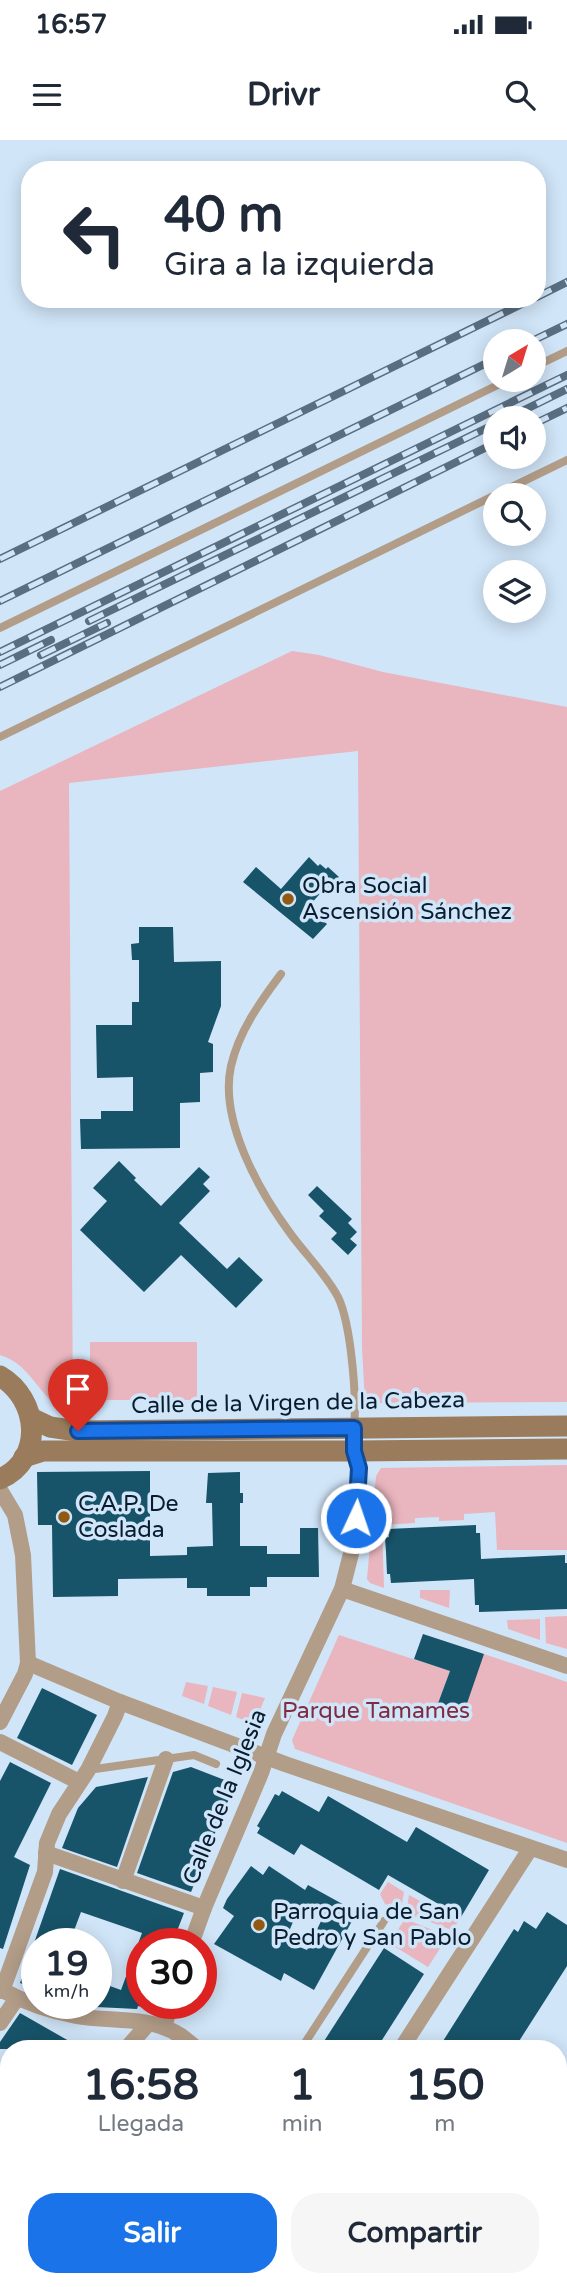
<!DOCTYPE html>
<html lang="es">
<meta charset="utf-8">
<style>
body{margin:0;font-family:"Varela Round",sans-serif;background:#f6f6f7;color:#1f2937;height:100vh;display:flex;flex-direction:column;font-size:26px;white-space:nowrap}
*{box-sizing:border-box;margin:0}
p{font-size:23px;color:#747a83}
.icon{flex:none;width:38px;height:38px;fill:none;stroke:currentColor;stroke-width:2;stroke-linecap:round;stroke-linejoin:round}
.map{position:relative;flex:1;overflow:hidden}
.details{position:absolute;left:0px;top:1900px;width:567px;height:247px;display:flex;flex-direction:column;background:#fff;border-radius:28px 28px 0 0;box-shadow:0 4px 18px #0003}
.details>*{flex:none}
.guide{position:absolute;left:21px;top:21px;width:525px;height:147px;border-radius:28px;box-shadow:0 4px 18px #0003;background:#fff;color:#1f2937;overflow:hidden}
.needle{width:46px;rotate:38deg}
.tools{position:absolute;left:483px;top:189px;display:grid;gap:14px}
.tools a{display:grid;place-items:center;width:63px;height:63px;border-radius:50%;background:#fff;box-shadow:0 4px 18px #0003;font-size:35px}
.speed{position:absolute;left:21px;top:1788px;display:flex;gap:14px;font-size:35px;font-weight:700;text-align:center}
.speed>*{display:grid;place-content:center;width:91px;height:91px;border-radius:50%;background:#fff;box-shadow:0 4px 18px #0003;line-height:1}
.speed small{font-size:18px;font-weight:400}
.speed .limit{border:10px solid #d22;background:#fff;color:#111}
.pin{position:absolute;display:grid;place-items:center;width:60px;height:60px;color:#fff;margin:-72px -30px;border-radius:50% 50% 50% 0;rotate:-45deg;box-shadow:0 0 7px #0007}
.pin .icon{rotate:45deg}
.me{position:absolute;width:77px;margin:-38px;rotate:3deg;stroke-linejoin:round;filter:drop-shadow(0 0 5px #0008)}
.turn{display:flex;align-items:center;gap:24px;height:147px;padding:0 28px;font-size:32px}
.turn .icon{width:91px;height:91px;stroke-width:2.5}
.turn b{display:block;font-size:49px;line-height:60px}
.eta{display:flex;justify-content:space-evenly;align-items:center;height:119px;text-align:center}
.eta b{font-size:42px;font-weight:800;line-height:49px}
.cta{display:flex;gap:14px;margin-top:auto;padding:14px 28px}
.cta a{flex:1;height:80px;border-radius:28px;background:#1a73e8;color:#fff;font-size:28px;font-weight:800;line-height:80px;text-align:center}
.cta a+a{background:#f6f6f7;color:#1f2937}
.status{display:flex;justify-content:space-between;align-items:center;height:49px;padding:0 35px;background:#fff;direction:ltr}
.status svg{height:19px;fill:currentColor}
header{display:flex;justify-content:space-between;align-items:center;height:91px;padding:0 28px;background:#fff;font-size:32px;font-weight:800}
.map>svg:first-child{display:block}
.green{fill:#e9b5be}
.building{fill:#175369;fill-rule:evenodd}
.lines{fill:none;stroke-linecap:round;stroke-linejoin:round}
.service{stroke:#b29d88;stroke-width:8}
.pedestrian{stroke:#b29d88;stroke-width:10}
.minor{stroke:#b29d88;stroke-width:16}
.secondary{stroke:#9a7b5b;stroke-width:21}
.rail-casing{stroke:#596e80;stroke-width:8}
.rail{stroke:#d0e5f8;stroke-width:5;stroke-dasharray:16;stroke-linecap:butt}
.route-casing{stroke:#114b97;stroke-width:18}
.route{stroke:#1a73e8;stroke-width:12}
.poi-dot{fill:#915911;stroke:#d0e5f8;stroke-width:2.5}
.labels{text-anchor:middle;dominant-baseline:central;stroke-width:7;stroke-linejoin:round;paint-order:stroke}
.poi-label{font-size:23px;fill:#081d2f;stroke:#d0e5f8;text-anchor:start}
.street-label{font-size:23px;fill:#081d2f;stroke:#d0e5f8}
.park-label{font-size:23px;fill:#7f2c43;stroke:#d0e5f8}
</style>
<div class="status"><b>16:57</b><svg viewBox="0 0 49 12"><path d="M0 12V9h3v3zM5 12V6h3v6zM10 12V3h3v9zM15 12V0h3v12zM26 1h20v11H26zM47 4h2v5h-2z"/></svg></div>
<header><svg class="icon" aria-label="menu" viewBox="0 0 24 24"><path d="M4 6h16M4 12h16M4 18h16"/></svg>Drivr<svg class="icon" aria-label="search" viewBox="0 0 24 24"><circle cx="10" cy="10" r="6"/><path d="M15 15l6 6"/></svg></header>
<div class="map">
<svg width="567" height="2147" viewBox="0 0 567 2147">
<rect width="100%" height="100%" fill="#d0e5f8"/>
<g class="green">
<path d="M292 511 319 515 383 532 567 567V1262L365 1263 362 1207 358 611 69 643 73 1277C41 1264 34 1225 0 1215V651Z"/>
<rect x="90" y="1202" width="107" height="58"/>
<path d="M567 1325V1410H497L495 1372 464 1374V1380L439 1381V1377L415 1378V1383L382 1385 384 1448 370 1443 367 1439 376 1336 381 1328Z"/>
<path d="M420 1450H450L449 1468 420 1458Z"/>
<path d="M567 1476V1509L546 1503 545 1477Z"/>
<path d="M540 1479V1500L508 1489 507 1480Z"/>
<path d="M339 1495 450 1531 437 1566 484 1514 567 1542V1703L295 1609 292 1600Z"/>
<path d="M186 1542 208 1546 204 1564 182 1556Z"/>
<path d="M213 1547 237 1552 231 1575 208 1566Z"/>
<path d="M242 1553 265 1558 254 1584 236 1577Z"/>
<path d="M388 1742 404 1752 401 1769 385 1764 380 1754Z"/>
<path d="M409 1755 458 1782 452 1790 406 1773Z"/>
<path d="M405 1779 448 1796 428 1827 389 1803Z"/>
</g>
<g class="building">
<path d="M309 717 318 726 320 724 326 729 328 727 339 737 329 748 327 746 308 767 327 784 313 799 243 742 256 727 281 749Z"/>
<path d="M139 787H173L174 822 221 821V866L208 902 213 904V932L200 933V962L180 963V1008L81 1009 80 979H101V971H133V937L97 938 96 885H132V862H139V820H132L131 804 139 803Z"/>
<path d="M119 1021 136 1038 134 1040 161 1066 199 1027 210 1037 203 1044 210 1051 179 1083 227 1129 239 1117 263 1140 236 1168 181 1115 144 1152 80 1090 107 1061 93 1048Z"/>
<path d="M317 1046 352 1079 348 1083 357 1092 350 1099 357 1105 348 1115 331 1099 337 1093 319 1076 324 1071 308 1055Z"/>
<path d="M150 1331V1416L187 1415V1407L213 1406 212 1363H206L208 1333 240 1332V1353H243V1363H240V1406H267V1414H300V1388H318L319 1437H267V1447H250V1456H207V1448H187V1438L118 1439V1456L53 1457 52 1385H38L37 1332Z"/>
<path d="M476 1385V1393H480L481 1419 565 1415V1423H567V1469L479 1472V1465H475L474 1439 391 1443 390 1434H387L386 1412 385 1398 389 1397 388 1389Z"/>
<path d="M423 1494 484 1514 463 1575 437 1566 450 1531 414 1519Z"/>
<path d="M42 1548 97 1575 72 1625 17 1598Z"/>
<path d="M10 1622 51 1643 14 1717 30 1725 3 1809 0 1808V1641Z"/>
<path d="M191 1627 235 1644 191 1752 137 1733 173 1632Z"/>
<path d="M148 1637 117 1727 62 1708 78 1668 96 1647Z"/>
<path d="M282 1651 319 1672 328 1656 407 1702 416 1687 489 1730 461 1777 388 1735 379 1750 301 1704 294 1715 257 1693 260 1688 257 1686 264 1674 275 1654 279 1656Z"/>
<path d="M251 1726 263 1735 269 1726 305 1750 308 1745 357 1772 314 1850 284 1833 281 1841 214 1804 234 1776 223 1768 227 1759ZM300 1765 324 1775 307 1810 285 1801Z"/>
<path d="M60 1729 184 1773 172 1804H142V1867L138 1866 137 1869 96 1867V1841L121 1850 142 1793 81 1772 69 1804H37V1849L20 1843Z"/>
<path d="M547 1772 567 1785V1826L514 1909H438L514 1789 518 1792 524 1781 536 1789Z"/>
<path d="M384 1808 424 1834 382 1900 376 1909H319Z"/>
<path d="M20 1873 83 1909H0V1902Z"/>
</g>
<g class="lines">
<g class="service">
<path d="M534 227 567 211"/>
<path d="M0 488 508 240"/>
<path d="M0 597 567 320"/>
<path d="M281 834C260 862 239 891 231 926 219 980 259 1051 290 1093 305 1114 326 1134 338 1157 351 1184 357 1257 354 1288"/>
<path d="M88 1630 194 1615 216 1624"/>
<path d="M301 1909 384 1781"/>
</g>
<g class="pedestrian">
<path d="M21 2147 25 2138"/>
<path d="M151 2147V2138"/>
<path d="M208 2147 214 2138"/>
</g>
<g class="minor">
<path d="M0 1350 15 1375 23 1415 28 1523 25 1534 0 1582"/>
<path d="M342 1449 567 1526"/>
<path d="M28 1523 120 1562 285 1624 567 1720"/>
<path d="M0 1602 79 1642"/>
<path d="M46 1713 204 1768"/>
<path d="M123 1741 166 1619"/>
<path d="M191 1804 204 1768 261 1633 274 1594 342 1449 354 1402 359 1328 354 1301"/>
<path d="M0 1849C24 1862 49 1871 76 1876 108 1882 147 1876 176 1893 184 1897 191 1904 197 1909"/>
<path d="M2 1851 45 1732 47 1703 59 1674 88 1630 115 1576 120 1562"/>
<path d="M0 1883 17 1858"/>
<path d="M164 1887 171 1864"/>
<path d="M126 1909 148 1884"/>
<path d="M401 1909 530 1709"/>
<path d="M0 1963 9 1971"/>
<path d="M240 2138 254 2147"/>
<path d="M343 2147 348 2138"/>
<path d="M505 2147 512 2138"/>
<path d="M528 2147 550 2145 567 2147"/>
</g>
<g class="secondary">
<path d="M0 1236C39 1259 45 1319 0 1339"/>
<path d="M31 1278 50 1287 77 1291 567 1286"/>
<path d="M24 1317 43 1311H354L567 1309"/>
</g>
<defs>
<g id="rail">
<path d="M537 157 567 142"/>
<path d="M532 201 567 184"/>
<path d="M508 278 567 249"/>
<path d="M534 284 567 268"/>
<path d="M0 419 532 159"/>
<path d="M0 461 495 219"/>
<path d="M89 481 495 284"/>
<path d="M0 512 567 235"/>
<path d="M41 515 107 483"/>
<path d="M0 525 51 500"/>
<path d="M0 547 495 303"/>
</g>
</defs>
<use href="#rail" class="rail-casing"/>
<use href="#rail" class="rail"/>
</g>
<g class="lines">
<defs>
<path id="route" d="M78 1291 354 1288V1311L359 1328 356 1378"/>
</defs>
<use href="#route" class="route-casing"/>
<use href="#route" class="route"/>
</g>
<g class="poi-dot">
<circle cx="288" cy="759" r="7"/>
<circle cx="64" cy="1377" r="7"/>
<circle cx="259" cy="1785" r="7"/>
</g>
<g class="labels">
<g class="poi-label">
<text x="302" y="746">Obra Social<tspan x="302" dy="26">Ascensión Sánchez</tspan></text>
<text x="78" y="1364">C.A.P. De<tspan x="78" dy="26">Coslada</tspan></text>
<text x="273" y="1772">Parroquia de San<tspan x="273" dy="26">Pedro y San Pablo</tspan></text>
</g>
<g class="street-label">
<text transform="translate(298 1263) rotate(-1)">Calle de la Virgen de la Cabeza</text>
<text transform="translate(225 1657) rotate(-68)">Calle de la Iglesia</text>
</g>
<g class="park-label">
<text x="376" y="1571">Parque Tamames</text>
</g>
</g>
</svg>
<div class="tools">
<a><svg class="needle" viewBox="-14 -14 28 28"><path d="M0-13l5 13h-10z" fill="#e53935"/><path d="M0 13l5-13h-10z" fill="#747a83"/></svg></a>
<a><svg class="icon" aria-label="sound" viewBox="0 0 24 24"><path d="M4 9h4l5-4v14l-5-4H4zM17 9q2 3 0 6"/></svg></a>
<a><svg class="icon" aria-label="search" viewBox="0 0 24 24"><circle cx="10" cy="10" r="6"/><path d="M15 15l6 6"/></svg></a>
<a><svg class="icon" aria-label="layers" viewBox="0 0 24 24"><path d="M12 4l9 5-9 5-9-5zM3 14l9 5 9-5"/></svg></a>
</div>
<div class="speed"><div>19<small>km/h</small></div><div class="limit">30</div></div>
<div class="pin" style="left:78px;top:1291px;background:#d93025"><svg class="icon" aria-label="arrive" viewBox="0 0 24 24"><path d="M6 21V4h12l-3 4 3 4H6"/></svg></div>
<svg class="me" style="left:356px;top:1378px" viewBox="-20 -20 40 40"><circle r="17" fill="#1a73e8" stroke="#fff" stroke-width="3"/><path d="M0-11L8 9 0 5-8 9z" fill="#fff"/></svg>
<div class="guide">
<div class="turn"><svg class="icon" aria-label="left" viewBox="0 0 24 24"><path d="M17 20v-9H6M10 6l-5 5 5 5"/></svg><div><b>40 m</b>Gira a la izquierda</div></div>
</div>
<section class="details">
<div class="eta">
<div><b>16:58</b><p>Llegada</p></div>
<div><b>1</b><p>min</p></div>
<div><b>150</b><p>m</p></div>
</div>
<div class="cta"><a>Salir</a><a>Compartir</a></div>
</section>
</div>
